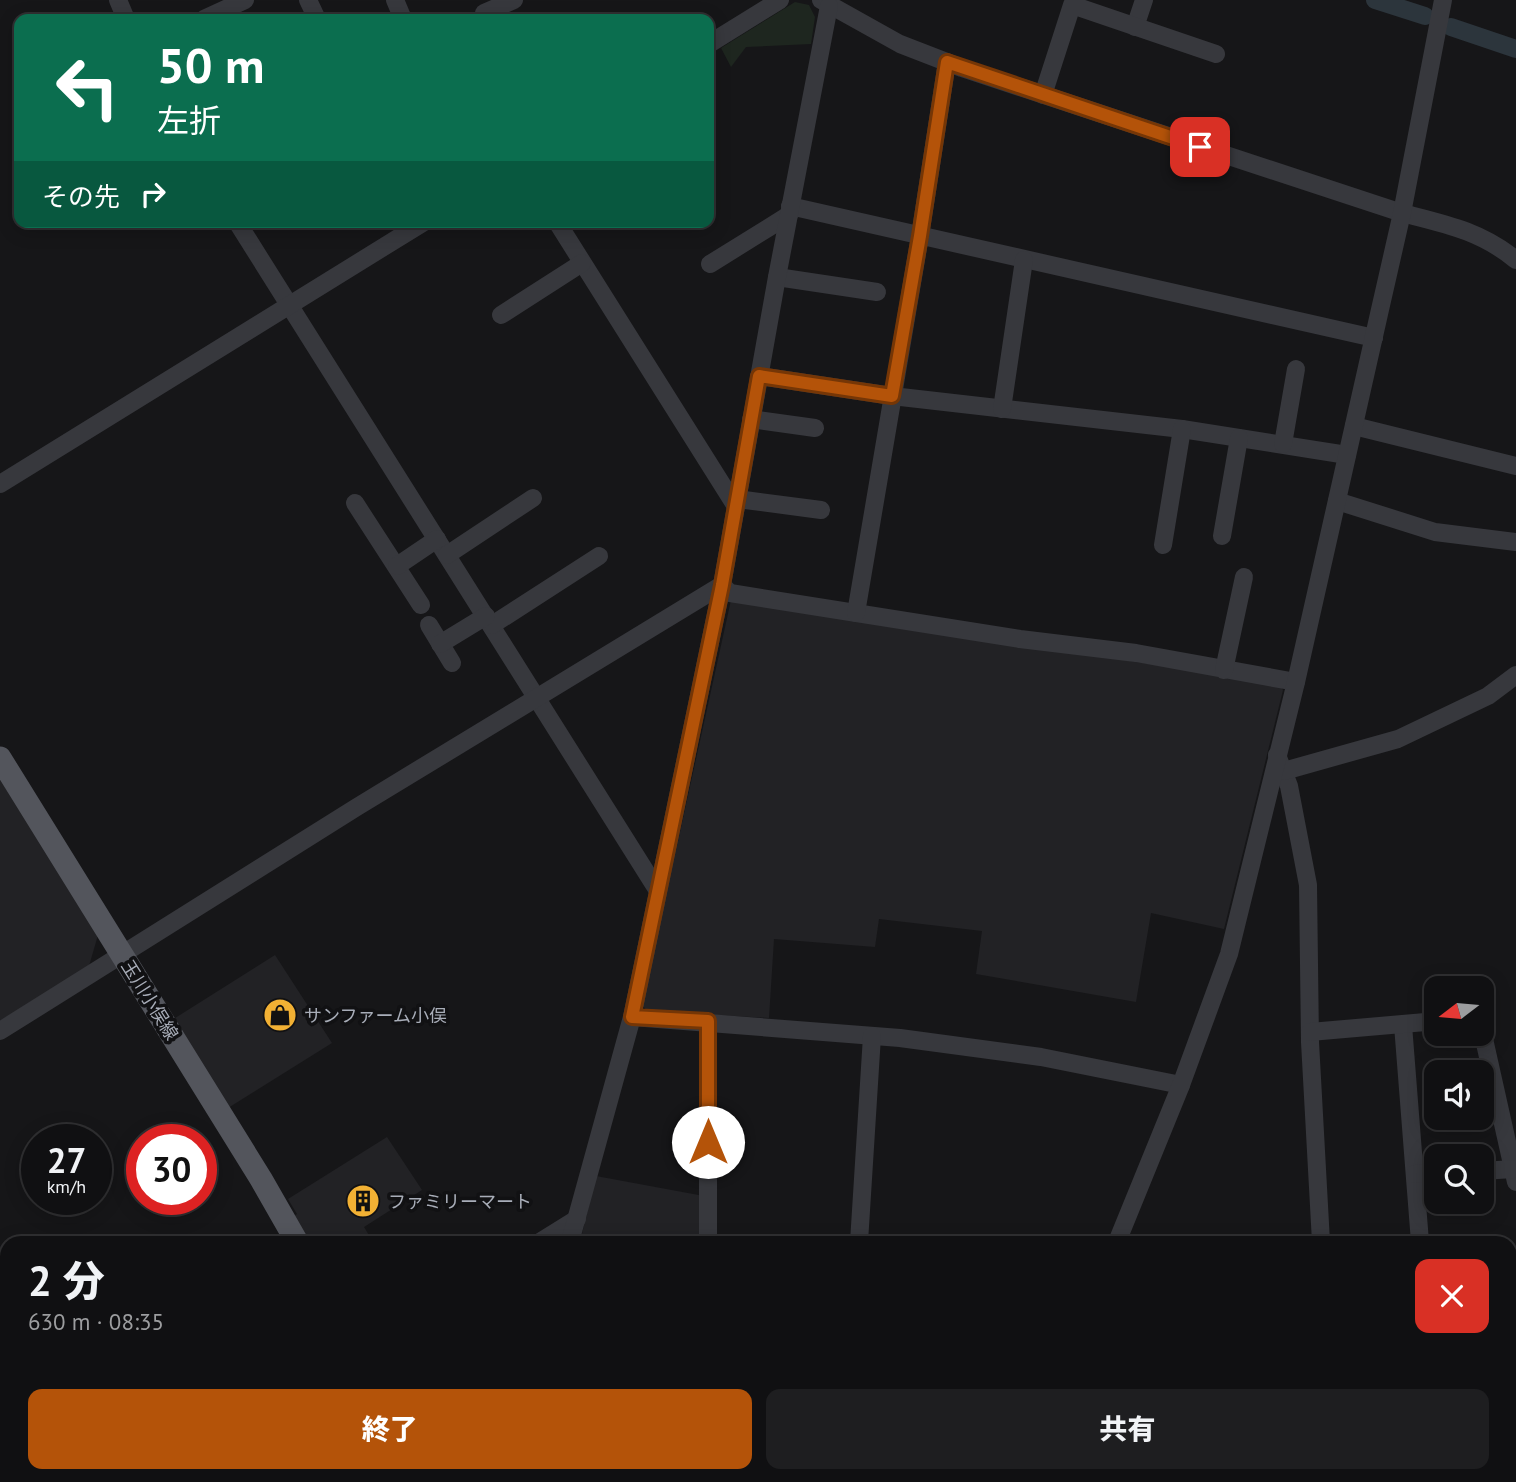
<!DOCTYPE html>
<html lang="ja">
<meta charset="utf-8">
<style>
body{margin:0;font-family:"PT Sans","Noto Sans JP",sans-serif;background:#1e1e20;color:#f1f3f6;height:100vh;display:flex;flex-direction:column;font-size:26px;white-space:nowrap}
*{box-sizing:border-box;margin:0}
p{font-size:23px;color:#9c9d9f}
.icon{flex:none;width:38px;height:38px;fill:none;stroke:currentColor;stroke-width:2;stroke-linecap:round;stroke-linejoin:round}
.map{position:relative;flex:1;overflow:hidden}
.side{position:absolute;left:0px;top:1236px;width:1517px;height:247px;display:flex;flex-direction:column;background:#101012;border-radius:21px 21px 0 0;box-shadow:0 4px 18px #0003,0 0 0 2px #303032}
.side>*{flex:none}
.top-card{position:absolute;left:14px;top:14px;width:700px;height:214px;border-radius:14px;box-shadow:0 4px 18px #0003,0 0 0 2px #303032;background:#0b6e4f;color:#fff;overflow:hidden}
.needle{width:46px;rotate:254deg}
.controls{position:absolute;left:1424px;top:976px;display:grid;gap:14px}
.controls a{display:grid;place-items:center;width:70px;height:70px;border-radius:14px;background:#101012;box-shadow:0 4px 18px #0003,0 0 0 2px #303032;font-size:35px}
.speed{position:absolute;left:21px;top:1124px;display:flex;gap:14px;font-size:35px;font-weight:700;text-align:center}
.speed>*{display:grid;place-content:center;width:91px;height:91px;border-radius:50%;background:#101012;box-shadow:0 4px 18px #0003,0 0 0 2px #303032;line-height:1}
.speed small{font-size:18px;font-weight:400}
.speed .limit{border:10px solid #d22;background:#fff;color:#111}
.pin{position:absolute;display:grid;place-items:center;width:60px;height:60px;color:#fff;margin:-30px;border-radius:14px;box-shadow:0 4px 10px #0006}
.me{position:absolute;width:77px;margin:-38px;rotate:0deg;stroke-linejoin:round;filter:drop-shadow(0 0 5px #0008)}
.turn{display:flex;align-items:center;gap:24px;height:147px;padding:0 28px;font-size:32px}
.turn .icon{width:91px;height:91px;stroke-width:2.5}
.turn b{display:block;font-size:49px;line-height:60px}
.then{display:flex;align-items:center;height:66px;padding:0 28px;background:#0003;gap:14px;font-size:26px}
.round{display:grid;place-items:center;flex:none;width:74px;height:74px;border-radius:14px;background:#1e1e20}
.headline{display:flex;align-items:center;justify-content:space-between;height:119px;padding:0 28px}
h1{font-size:42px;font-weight:800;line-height:52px}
.button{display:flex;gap:14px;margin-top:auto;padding:14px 28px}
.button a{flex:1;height:80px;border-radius:14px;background:#b45309;color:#fff;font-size:28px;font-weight:800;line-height:80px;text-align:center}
.button a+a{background:#1e1e20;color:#f1f3f6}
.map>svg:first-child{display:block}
.built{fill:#222225}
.green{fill:#1e261f}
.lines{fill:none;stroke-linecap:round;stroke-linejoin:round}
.canal{stroke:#2c353c;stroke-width:18}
.minor{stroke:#37383d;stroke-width:18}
.major{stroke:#53555c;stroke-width:23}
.route-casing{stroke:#753606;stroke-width:18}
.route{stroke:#b45309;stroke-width:12}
.labels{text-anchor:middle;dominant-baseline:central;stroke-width:7;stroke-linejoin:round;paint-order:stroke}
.street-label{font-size:18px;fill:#a8adb8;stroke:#111113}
.poi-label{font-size:18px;fill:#a8adb8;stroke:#111113;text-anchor:start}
</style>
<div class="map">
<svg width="1516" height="1482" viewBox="0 0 1516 1482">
<rect width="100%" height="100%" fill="#161618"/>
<g class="built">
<path d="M731 600 1280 684 1283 690 1224 929 1151 913 1136 1002 976 974 982 931 879 919 875 947 774 939 769 1018 647 1011 642 1005Z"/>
<path d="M0 779 98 935 89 966 0 1021Z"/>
<path d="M275 955 332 1043 228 1108 172 1020Z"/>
<path d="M387 1137 422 1190 364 1227 373 1242H309L293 1217 297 1214 288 1199Z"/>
<path d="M596 1176 704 1196 703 1242H580Z"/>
<path d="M188 1475H423L426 1482H177Z"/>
</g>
<path class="green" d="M795 2 809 5 815 17 811 44 746 47 731 67 721 48Z"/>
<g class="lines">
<g class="canal">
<path d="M1375 0 1425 16"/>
<path d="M1451 27 1516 49"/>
</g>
<g class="minor">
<path d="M118 0 126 19"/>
<path d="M308 0 317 19"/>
<path d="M395 0 403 19"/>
<path d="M821 0 900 44 962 68 1402 213C1445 224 1481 231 1516 260"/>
<path d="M484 13 514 0"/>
<path d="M204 19 245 0"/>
<path d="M1135 27 1144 0"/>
<path d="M709 44 780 0"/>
<path d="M1043 95 1072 5 1216 54"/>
<path d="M790 206 1374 338"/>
<path d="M237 222 658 891"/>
<path d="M557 222 735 505"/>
<path d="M710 264 789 215"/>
<path d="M777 277 877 292"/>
<path d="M501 315 582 263"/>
<path d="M759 376 892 396 1182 429 1347 455"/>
<path d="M1002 409 1024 260"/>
<path d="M751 419 815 428"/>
<path d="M1354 426 1516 466"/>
<path d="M1283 444 1296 369"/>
<path d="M0 484 424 222"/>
<path d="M737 499 821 510"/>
<path d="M1337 501 1435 532 1516 542"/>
<path d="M355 503 421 605"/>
<path d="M1222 536 1239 438"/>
<path d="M1163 545 1182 429"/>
<path d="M447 555 533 498"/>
<path d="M397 566 437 539"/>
<path d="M722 585 730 593 1020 639 1136 653 1296 682"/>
<path d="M856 613 920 236 947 62"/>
<path d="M429 625 452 663"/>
<path d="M492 625 599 556"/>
<path d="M440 644 486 616"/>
<path d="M1224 670 1244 577"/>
<path d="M1277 755 1289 786 1308 885 1310 1042 1321 1242"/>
<path d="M1284 771 1398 739 1488 696 1516 675"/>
<path d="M632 1017 900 1038 1041 1057 1181 1085"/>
<path d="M708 1022V1242"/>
<path d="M1403 1025 1420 1242"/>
<path d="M1482 1030 1516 1182"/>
<path d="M0 1031 357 807 722 585"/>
<path d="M1310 1032 1437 1021"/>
<path d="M1482 1171 1513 1169"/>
<path d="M1415 1174 1437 1173"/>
<path d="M540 1242 577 1219"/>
<path d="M570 1242 632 1017 722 585 777 277 829 6"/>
<path d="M859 1242 872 1036"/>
<path d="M1117 1242 1181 1085 1229 954 1296 682 1379 314 1402 213 1443 0"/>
<path d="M1510 1280 1516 1278"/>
<path d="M1510 1342 1516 1370"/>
<path d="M1510 1389 1516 1380"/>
<path d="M623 1475 627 1482"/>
<path d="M872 1475 874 1482"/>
<path d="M1019 1475 1038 1482"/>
<path d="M1316 1475 1321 1482"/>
<path d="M160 1482 171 1475"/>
<path d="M504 1482 506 1475"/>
<path d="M1427 1482 1436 1475"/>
</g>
<g class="major">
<path d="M0 758 261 1179 297 1242"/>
<path d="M436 1475 440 1482"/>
</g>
</g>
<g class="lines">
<defs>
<path id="route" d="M708 1142V1021L632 1017 722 585 759 376 892 396 920 236 947 62 1200 147"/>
</defs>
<use href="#route" class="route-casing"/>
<use href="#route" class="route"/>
</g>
<defs>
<symbol id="shop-disc" viewBox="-11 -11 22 22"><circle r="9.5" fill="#f2b134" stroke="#111113"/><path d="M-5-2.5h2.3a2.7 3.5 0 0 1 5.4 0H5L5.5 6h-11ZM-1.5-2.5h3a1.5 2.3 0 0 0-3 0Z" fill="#111"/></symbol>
<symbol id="building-disc" viewBox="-11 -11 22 22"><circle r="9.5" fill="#f2b134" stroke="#111113"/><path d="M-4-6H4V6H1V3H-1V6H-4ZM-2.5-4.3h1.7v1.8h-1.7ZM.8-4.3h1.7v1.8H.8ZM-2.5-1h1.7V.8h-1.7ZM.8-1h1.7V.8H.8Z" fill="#111"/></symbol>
</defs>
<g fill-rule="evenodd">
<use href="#shop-disc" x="261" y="996" width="38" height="38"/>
<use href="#building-disc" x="344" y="1182" width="38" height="38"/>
</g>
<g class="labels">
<g class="street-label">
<text transform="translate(150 1000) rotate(58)">玉川小俣線</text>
</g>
<g class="poi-label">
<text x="304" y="1015">サンファーム小俣</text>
<text x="388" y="1201">ファミリーマート</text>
</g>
</g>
</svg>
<div class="controls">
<a><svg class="needle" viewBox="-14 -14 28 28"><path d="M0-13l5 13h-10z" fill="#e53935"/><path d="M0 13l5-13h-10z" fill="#9c9d9f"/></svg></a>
<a><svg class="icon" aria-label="sound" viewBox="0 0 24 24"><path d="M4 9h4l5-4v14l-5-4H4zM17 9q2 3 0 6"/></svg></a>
<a><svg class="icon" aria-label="search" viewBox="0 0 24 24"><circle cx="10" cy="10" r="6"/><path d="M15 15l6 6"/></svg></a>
</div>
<div class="speed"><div>27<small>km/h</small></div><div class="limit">30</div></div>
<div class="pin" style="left:1200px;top:147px;background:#d93025"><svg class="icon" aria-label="arrive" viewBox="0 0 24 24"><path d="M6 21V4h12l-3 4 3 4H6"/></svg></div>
<svg class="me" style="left:708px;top:1142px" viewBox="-20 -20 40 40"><circle r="19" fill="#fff"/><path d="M0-13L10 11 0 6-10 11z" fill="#b45309"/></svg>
<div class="top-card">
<div class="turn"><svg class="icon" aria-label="left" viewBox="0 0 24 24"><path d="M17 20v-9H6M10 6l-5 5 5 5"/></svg><div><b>50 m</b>左折</div></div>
<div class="then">その先<svg class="icon" aria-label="right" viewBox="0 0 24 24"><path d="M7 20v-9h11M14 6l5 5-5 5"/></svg></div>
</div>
<section class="side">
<div class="headline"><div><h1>2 分</h1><p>630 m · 08:35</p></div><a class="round" style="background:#d93025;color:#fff"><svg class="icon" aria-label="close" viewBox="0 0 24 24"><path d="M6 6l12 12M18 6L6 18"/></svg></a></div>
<div class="button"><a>終了</a><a>共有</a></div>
</section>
</div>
